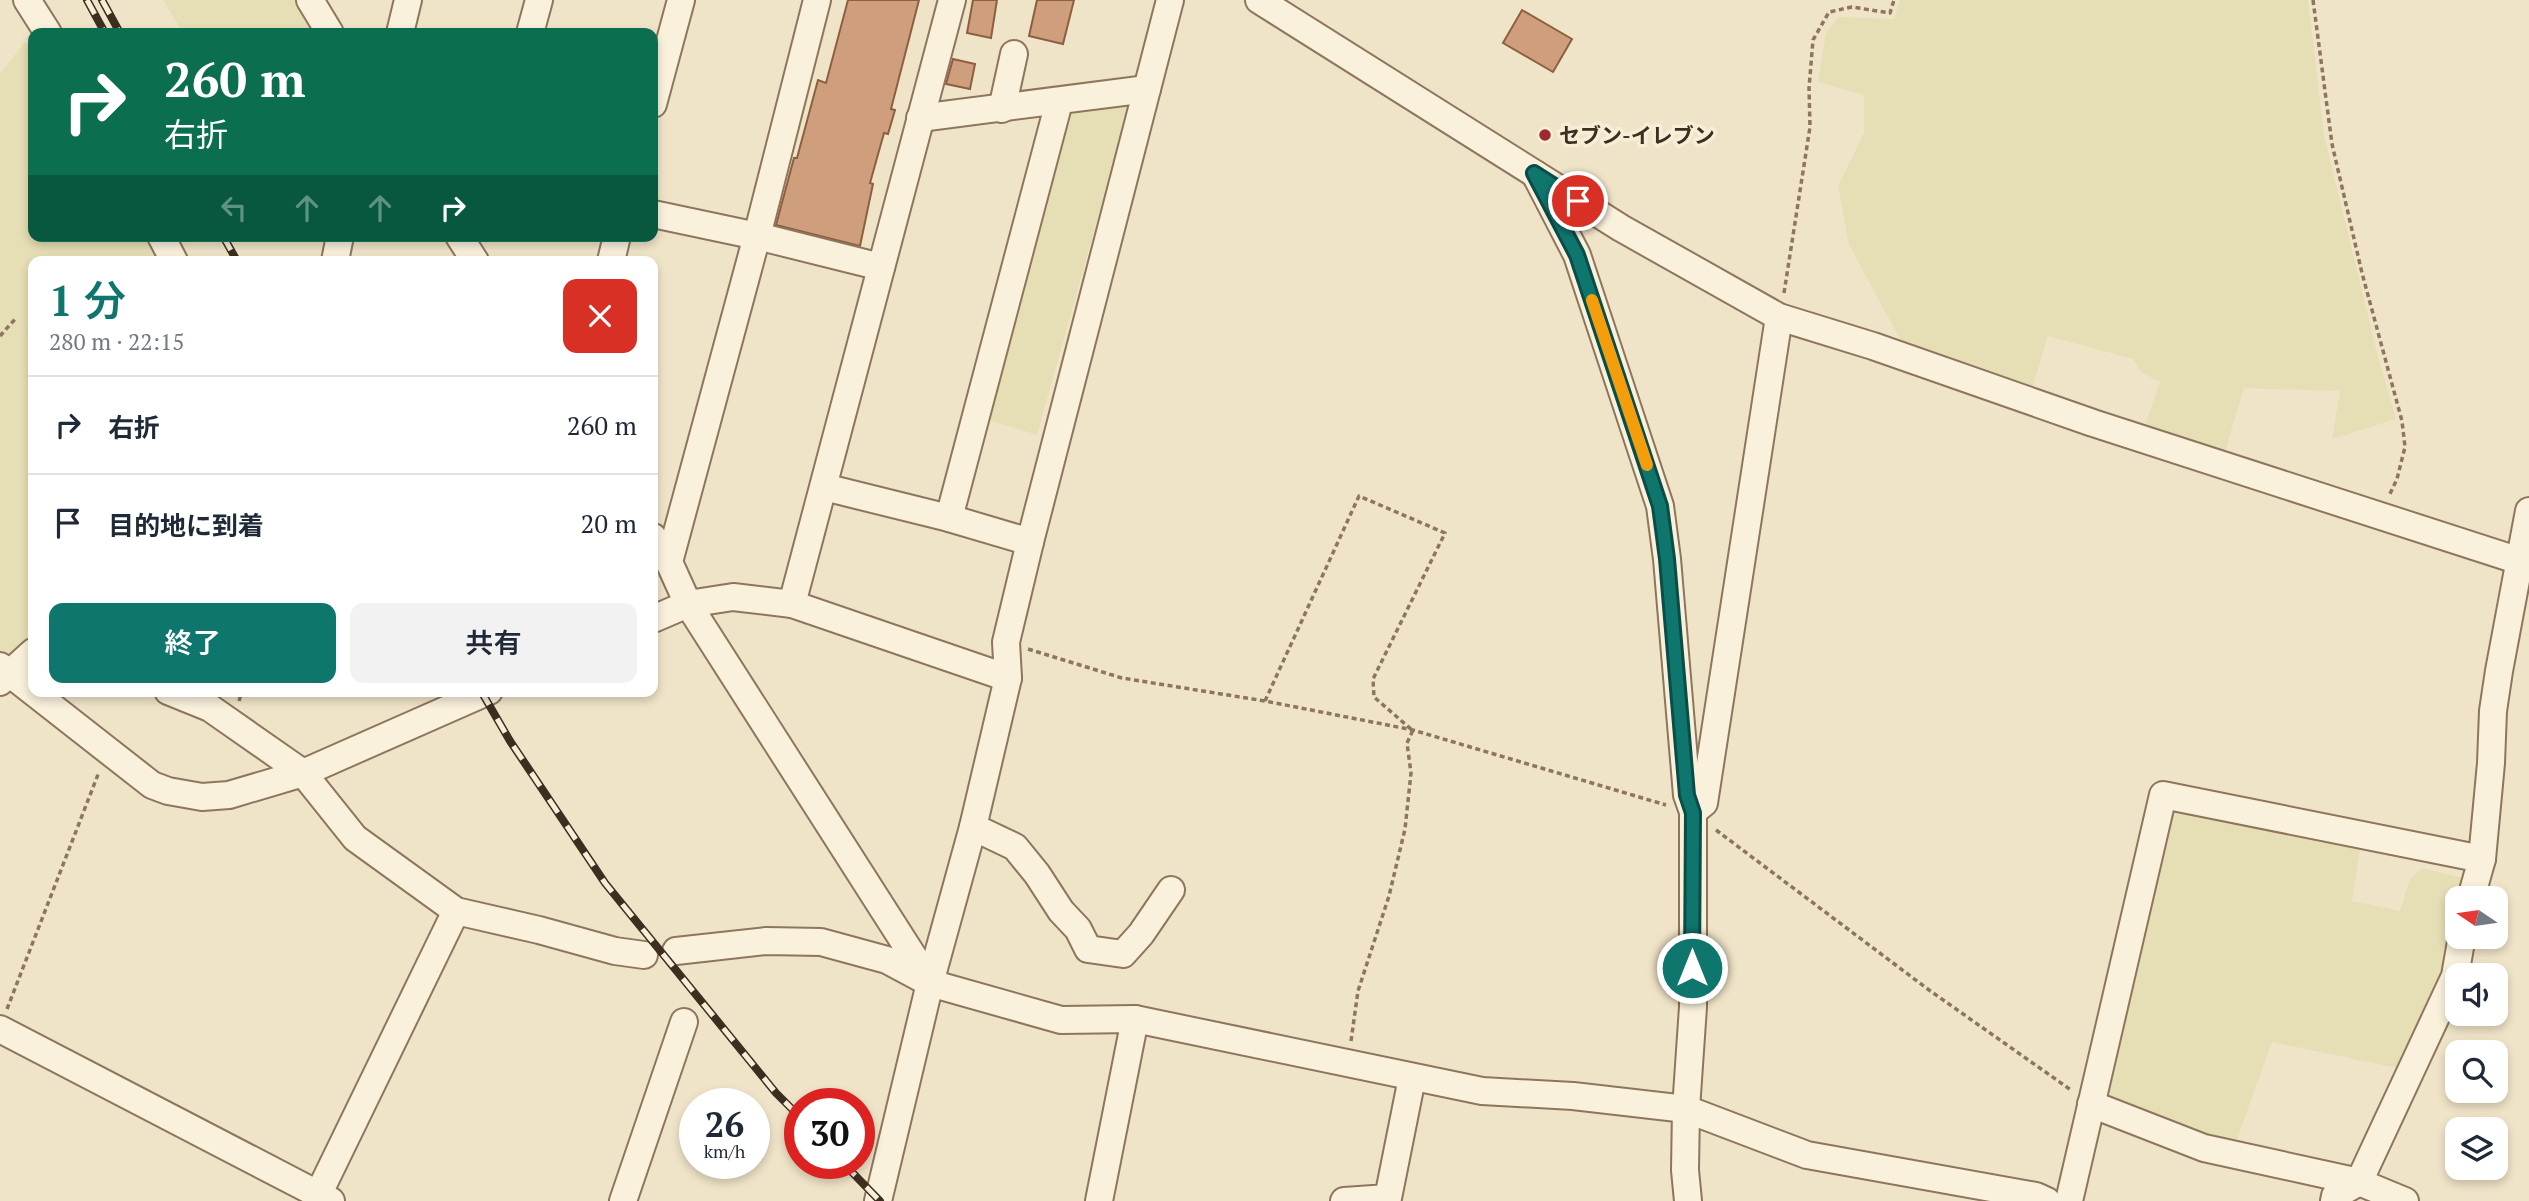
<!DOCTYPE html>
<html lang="ja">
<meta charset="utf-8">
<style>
body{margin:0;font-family:"PT Serif","Noto Sans JP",serif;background:#f2f2f3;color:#1f2937;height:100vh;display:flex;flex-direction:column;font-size:26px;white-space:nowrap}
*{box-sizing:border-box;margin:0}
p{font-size:23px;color:#747a83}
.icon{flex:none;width:38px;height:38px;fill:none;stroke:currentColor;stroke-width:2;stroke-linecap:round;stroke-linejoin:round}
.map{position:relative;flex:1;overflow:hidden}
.sheet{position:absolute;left:28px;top:256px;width:630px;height:441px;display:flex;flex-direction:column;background:#fff;border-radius:14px;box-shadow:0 4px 10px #0003}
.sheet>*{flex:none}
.guide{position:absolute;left:28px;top:28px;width:630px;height:214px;border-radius:14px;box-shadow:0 4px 10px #0003;background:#0b6e4f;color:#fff;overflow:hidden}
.needle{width:46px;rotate:283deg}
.fabs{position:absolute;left:2445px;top:886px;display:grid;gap:14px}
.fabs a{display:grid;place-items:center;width:63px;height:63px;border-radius:14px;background:#fff;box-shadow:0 4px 10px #0003;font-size:35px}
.speed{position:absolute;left:679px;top:1088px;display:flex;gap:14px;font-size:35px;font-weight:700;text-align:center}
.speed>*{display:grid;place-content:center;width:91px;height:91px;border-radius:50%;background:#fff;box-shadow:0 4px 10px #0003;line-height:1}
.speed small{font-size:18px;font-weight:400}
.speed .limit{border:10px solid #d22;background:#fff;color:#111}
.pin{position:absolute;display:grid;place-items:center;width:60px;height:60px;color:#fff;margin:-30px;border:4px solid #fff;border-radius:50%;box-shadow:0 2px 7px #0007}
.me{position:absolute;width:77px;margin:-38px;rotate:0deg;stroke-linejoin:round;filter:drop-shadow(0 0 5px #0008)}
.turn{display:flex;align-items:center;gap:24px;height:147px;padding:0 21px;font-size:32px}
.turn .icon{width:91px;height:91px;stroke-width:2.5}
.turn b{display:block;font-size:49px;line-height:60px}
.lanes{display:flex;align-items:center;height:66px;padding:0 21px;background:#0003;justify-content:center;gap:35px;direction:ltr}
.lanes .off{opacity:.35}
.round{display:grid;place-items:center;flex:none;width:74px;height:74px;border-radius:14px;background:#f2f2f3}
.headline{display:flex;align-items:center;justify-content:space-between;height:119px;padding:0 21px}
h1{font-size:42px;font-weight:600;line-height:52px;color:#0f766e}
.button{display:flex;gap:14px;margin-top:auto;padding:14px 21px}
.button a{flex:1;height:80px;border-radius:14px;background:#0f766e;color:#fff;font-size:28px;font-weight:600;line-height:80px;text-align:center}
.button a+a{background:#f2f2f3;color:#1f2937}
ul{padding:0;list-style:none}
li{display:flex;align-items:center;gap:21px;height:98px;padding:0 21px;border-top:2px solid #e0e1e3}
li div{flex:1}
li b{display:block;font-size:26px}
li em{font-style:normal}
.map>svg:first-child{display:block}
.farmland{fill:#e6deb5}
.building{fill:#cf9f7d;stroke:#8d5f41;stroke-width:2}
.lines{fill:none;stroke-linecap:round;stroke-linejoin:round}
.minor-casing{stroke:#8d765c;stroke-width:30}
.path{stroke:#8d765c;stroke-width:3.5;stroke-dasharray:5 3.5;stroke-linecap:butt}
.minor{stroke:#faf1dc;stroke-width:26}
.rail-casing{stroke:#3d2e20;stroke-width:8}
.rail{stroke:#f7eed8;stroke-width:5;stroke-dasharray:16;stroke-linecap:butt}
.route-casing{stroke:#0a4d48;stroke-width:18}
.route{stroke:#0f766e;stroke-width:12}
.slow{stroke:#f59e0b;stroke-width:12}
.poi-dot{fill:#9e2a2b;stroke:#f7eed8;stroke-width:2.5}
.labels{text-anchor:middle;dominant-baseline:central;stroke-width:7;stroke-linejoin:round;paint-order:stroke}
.poi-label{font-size:21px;font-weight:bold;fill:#3d2e20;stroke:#f7eed8;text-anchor:start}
</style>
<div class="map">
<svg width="2529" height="1201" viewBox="0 0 2529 1201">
<rect width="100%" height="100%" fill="#f0e4c8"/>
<g class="farmland">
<path d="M163 0H296L315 33H183Z"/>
<path d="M1900 0H2308L2324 135 2378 357 2396 419 2332 439 2340 391 2244 388 2224 455 2144 429 2160 382 2141 372 2133 359 2048 336 2031 392 1904 346 1849 245 1838 186 1864 133V95L1818 82 1826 33 1839 17 1894 19Z"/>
<path d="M25 42 33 51V236H147L159 261H33V634L0 660V74Z"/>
<path d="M1124 104 1128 109 1037 435 985 419 1065 113Z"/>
<path d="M2172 801 2361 843 2352 901 2400 911 2410 879 2422 868 2467 879 2463 898H2457V929L2448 974 2407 1070 2272 1042 2236 1142 2215 1146 2099 1102Z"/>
</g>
<g class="building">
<path d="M848 0H919L891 109 895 110 888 134 884 133 870 183 873 184 860 246 776 225 794 158H797L818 80 826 83Z"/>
<path d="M973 0H997L991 38 967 33Z"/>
<path d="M1037 0H1074L1063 44 1029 36Z"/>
<path d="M1522 10 1572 39 1553 72 1503 43Z"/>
<path d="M953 59 975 64 970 89 946 84Z"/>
</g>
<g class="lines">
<defs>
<g id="minor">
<path d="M27 0 48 33"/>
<path d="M310 0 330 33"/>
<path d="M1259 0 1621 228 1779 317 1873 346 2093 423 2529 564"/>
<path d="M400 33 408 0"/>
<path d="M530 33 539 0"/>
<path d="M653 104 681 0"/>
<path d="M1002 109 1014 54"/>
<path d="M920 118 1147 89"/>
<path d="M1535 174 1577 255 1660 506 1667 559 1687 795 1693 812V1007L1686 1109 1685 1170 1688 1201"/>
<path d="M653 214 757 236 881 267"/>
<path d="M161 236 174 261"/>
<path d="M459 236 475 261"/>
<path d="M335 261 340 236"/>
<path d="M611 261 617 236"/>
<path d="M824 487 949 518 1030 542"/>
<path d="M949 518 1059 102"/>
<path d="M653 537 669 562 688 604 929 981"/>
<path d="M669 562 757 236 817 0"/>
<path d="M792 604 952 0"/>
<path d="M653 619 688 604 733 597 792 604 1008 678"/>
<path d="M0 666 152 785 168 791 202 797 229 795 303 773 489 691"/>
<path d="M0 682 33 652"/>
<path d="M168 691 210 708 303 773 355 838 456 911 539 930 615 951 644 955"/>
<path d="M1693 812 1704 803 1779 317"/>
<path d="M973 827 1015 847 1037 874 1061 911 1078 929 1088 949 1123 954 1141 934 1171 890"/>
<path d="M2471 898 2482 859 2491 763 2493 711 2499 671 2529 511"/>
<path d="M676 951 766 941 821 942 887 960 930 983 1061 1020 1135 1019 1482 1091 1573 1096 1686 1109 1807 1155 2036 1196 2047 1201"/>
<path d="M0 1029 331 1201"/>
<path d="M2091 1104 2204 1148 2359 1182 2405 1201"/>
<path d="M319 1193 456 911"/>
<path d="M623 1201 684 1022"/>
<path d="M878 1201 930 983 973 827 1008 678 1006 642 1030 542 1170 0"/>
<path d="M1099 1201 1135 1019"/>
<path d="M1344 1201 1388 1198 1412 1078"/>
<path d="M2069 1201 2163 795 2482 859"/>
<path d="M2334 1201 2335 1196 2359 1182 2455 976 2462 936"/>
</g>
</defs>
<use href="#minor" class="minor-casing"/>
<g class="path">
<path d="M2313 0 2332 144 2362 273 2402 421 2405 447 2397 479 2389 496"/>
<path d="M1784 293 1810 127 1809 88 1813 40 1829 12 1852 7 1890 13 1894 0"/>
<path d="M0 336 16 318"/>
<path d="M1028 649 1122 678 1265 701 1413 730 1666 805"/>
<path d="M239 701 242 691"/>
<path d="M1265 701 1359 496 1445 533 1373 679 1374 697 1412 730"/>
<path d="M1716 830 1929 990 2071 1090"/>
<path d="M7 1009 99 772"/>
<path d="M1351 1041 1358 991 1389 896 1405 829 1411 773 1407 743 1413 730"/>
</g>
<use href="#minor" class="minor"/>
<defs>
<g id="rail">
<path d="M87 0 105 33"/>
<path d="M102 0 120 33"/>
<path d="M223 236 237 261"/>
<path d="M481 691 510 741 605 883 776 1093 800 1117"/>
<path d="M844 1164 880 1201"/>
</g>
</defs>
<use href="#rail" class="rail-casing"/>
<use href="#rail" class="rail"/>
</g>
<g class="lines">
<defs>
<path id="route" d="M1578 201 1534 173 1577 255 1660 506 1667 559 1687 795 1693 813 1692 968"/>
</defs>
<use href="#route" class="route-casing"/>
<use href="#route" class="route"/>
<path class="slow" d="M1592 300 1647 465"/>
</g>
<circle class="poi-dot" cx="1545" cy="135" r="7"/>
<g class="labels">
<g class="poi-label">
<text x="1559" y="135">セブン-イレブン</text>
</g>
</g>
</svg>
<div class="fabs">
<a><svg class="needle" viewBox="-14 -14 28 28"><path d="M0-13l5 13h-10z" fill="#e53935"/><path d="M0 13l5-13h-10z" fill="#747a83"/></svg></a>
<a><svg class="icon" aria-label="sound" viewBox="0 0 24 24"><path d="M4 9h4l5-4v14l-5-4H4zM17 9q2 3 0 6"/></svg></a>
<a><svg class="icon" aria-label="search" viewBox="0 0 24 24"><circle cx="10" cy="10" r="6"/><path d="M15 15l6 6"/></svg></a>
<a><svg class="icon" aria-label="layers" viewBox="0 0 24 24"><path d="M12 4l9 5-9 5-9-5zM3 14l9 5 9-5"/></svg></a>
</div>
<div class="speed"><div>26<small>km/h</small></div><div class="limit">30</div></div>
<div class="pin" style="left:1578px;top:201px;background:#d93025"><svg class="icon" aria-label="arrive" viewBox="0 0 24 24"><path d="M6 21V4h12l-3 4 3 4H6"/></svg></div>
<svg class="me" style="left:1692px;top:968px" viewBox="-20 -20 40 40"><circle r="17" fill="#0f766e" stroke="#fff" stroke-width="3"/><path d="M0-11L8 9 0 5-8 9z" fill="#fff"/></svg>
<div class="guide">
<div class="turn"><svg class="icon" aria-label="right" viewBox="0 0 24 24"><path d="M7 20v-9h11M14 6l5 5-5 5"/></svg><div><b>260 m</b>右折</div></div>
<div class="lanes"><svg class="icon off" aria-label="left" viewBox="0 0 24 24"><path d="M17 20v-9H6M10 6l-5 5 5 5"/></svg><svg class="icon off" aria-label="ahead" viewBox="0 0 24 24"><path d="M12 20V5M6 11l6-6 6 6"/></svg><svg class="icon off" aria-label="ahead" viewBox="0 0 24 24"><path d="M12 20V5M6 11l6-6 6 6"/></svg><svg class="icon" aria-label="right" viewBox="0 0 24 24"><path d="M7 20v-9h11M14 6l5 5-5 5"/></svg></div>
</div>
<section class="sheet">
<div class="headline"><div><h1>1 分</h1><p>280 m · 22:15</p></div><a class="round" style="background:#d93025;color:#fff"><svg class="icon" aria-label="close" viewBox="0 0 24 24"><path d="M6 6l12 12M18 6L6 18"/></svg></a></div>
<ul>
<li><svg class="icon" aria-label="right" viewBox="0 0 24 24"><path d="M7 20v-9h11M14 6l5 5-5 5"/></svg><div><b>右折</b></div><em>260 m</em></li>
<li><svg class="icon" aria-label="arrive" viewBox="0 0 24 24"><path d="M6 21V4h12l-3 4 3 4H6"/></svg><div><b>目的地に到着</b></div><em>20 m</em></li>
</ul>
<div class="button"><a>終了</a><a>共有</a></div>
</section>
</div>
